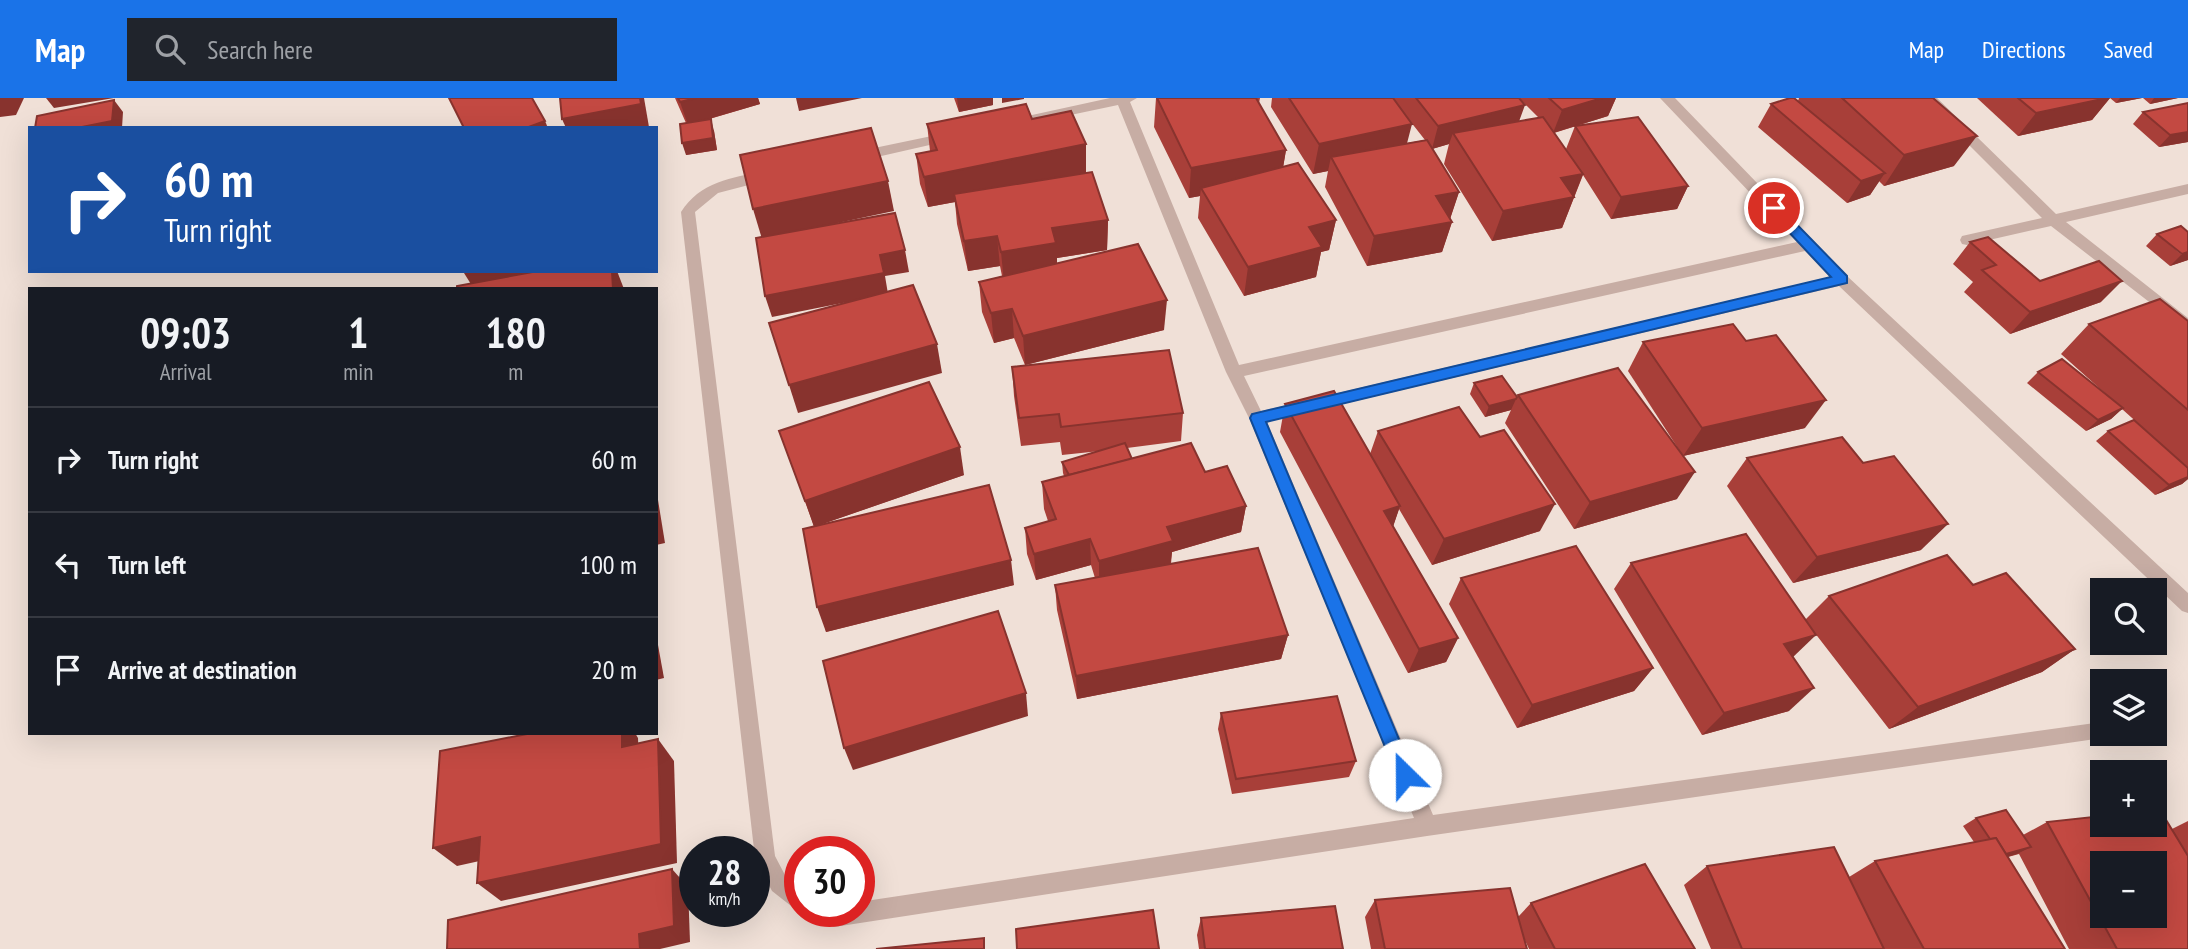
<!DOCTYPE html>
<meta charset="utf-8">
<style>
body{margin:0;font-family:"PT Sans Narrow",sans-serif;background:#20242c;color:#f1f3f6;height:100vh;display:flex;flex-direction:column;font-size:26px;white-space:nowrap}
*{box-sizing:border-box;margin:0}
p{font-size:23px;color:#9ea1a6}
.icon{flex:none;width:38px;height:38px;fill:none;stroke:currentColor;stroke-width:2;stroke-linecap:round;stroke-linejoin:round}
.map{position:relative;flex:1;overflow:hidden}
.details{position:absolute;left:28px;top:189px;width:630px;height:448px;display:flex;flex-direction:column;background:#171b24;border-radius:0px;box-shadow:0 7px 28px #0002}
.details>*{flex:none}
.guide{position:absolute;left:28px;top:28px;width:630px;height:147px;border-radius:0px;box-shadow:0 7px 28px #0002;background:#1a4fa0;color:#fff;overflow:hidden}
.controls{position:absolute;left:2090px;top:480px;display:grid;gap:14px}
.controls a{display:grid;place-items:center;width:77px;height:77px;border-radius:0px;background:#171b24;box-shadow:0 7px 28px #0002;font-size:35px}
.speed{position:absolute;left:679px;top:738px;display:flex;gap:14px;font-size:35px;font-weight:700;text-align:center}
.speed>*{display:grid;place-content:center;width:91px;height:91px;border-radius:50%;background:#171b24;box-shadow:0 7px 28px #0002;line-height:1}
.speed small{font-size:18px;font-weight:400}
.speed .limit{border:10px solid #d22;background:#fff;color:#111}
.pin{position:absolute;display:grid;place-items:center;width:60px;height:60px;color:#fff;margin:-30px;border:4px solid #fff;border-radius:50%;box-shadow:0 2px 7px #0007}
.me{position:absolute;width:77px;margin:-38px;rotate:337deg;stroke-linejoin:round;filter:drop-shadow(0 0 5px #0008)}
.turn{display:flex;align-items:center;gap:24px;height:147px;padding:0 21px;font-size:32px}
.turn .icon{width:91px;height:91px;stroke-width:2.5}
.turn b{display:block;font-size:49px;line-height:60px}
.eta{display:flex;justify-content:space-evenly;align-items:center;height:119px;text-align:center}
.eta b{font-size:42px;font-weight:800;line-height:49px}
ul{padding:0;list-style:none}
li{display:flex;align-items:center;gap:21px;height:105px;padding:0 21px;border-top:2px solid #363941}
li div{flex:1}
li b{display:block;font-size:26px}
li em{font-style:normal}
header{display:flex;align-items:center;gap:42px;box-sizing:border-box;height:98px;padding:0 35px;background:#1a73e8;color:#fff}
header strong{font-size:33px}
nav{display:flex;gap:38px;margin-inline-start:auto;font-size:24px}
.search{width:490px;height:63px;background:#20242c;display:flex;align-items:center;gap:18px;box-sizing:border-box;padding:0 24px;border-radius:0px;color:#9ea1a6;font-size:26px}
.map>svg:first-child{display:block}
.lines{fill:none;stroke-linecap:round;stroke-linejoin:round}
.minor{fill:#c7ada4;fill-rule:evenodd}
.wall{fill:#a83f39;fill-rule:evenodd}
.shaded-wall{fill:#88332e}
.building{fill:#c34942;stroke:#88332e;stroke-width:2;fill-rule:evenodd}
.route{fill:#1a73e8;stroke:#114b97;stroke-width:2}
</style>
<header>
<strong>Map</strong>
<div class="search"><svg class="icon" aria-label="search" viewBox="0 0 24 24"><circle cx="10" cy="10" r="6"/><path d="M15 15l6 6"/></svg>Search here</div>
<nav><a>Map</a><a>Directions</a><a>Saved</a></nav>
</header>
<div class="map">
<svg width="2188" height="851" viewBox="0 0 2188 851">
<rect width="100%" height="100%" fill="#f0e0d7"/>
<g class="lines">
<g class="minor">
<path d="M1110 0H1137L1130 4 1239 267 1797 144 1660 0H1675L1847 178 2188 495V515L2182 513 1839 188 1267 324 1433 717 2102 624V635H2111L2109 639 1427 738 834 829 815 822 812 814H859V804L1414 720 1249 320 1226 274 1118 7 1009 30 1002 26 1009 22ZM1805 153 1830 179 1261 313 1244 278Z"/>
<path d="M1922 0H1937L2056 116 2188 86V96L2066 124 2188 220V234L2051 128 1967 147 1962 146 1960 142 1962 138 2042 120Z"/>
<path d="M951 34 956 35V41L855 64 848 59 855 54Z"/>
<path d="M770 72 777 77 775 80 718 95 695 114 775 758 786 779 800 790V815L772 793 755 760 681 114C701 82 736 79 770 72Z"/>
</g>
</g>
<g class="wall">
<path d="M675 0H758L760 6 706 22 714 33 717 52 686 57V25Z"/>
<path d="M954 0H993V7L959 14Z"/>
<path d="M1156 0H1260L1259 5 1286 52 1283 69 1336 122 1329 152 1321 154 1316 179 1244 198 1198 120 1200 98 1189 100 1154 29Z"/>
<path d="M1272 0H1616L1608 18 1554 35 1573 62 1566 51 1575 28 1688 88 1677 111 1611 121 1583 77 1562 130 1492 143 1444 66 1449 46 1432 51 1459 94 1450 121 1452 124 1442 154 1367 168 1325 89 1328 73 1313 76 1271 9ZM1520 1 1539 20 1519 24ZM1403 14 1425 42 1407 45Z"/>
<path d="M1799 0H1933L1954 68 1884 88 1879 83 1870 97 1847 105 1758 29 1771 6 1798 3Z"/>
<path d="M1977 0H2110L2092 22 2018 38Z"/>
<path d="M2110 0H2142L2116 5Z"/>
<path d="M2143 0H2178L2150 6Z"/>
<path d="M2143 14 2188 44 2159 49 2133 26Z"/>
<path d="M1032 21 1086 46V75L1108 122 1107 152 1057 160V166L1164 232 1025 267 1014 240 994 245 982 214 979 184 1002 178 1000 168 968 173 957 126 955 104 928 109 920 86 916 56 930 53 927 26Z"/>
<path d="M2157 136 2188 162 2170 168 2146 148Z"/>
<path d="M1970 144 2040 183 2101 204 2010 236 1964 194 1973 184 1953 166Z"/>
<path d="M2188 223V381L2182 386 2155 397 2096 343 2108 333 2180 363 2122 311 2111 321 2086 333 2027 285 2038 274 2107 297 2061 256 2089 226Z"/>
<path d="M1643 244 1805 330 1683 358 1628 273Z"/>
<path d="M1012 269 1183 315 1181 343 1127 350 1132 361 1205 374 1246 408 1241 434 1172 454 1171 466 1288 537 1281 561 1077 601 1057 512 1055 487 1095 480 1091 467 1036 482 1027 456 1025 430 1048 423 1044 411 1042 384 1064 378 1063 375 1062 364 1100 353 1062 357 1060 344 1021 348 1014 298Z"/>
<path d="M1474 285 1517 299 1518 297 1677 401 1574 431 1505 325 1511 312 1485 319 1470 296Z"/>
<path d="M1285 306 1370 356 1378 333 1540 433 1432 467 1399 411 1393 428 1458 540 1446 564 1408 575 1280 334Z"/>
<path d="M779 333 964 377 822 426 1014 487 826 534 814 428Z"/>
<path d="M1747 360 1921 452 1793 485 1727 388Z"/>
<path d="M1631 465 1805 522 1829 498 1973 487 2075 551 2042 574 1889 631 1811 530 1793 559 1789 613 1702 637 1614 491Z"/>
<path d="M1461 480 1653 570 1634 593 1517 630 1449 506Z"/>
<path d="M1221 615 1356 663 1349 679 1232 696 1218 631Z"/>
<path d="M1976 720 2023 737 2047 724 2172 731 2188 723V851H2069L2019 756 2008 759 2065 851H1711L1684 787 1707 768 1849 779 1875 763 1974 744 1963 728Z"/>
<path d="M1375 802 1518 819 1531 805 1695 851H1529L1524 840 1527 851H1371L1365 819Z"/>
<path d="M1201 820 1343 851H1199L1197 837Z"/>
</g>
<g class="shaded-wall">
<path d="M0 0H24L16 17 0 19Z"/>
<path d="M46 0H114L54 10Z"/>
<path d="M640 0H644L649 29 643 30H566L562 21Z"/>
<path d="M696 0H758L760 6 688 27 680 4Z"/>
<path d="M796 0H862L799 13Z"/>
<path d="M957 0H993V7L959 14Z"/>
<path d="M1002 0H1024V1L1002 5Z"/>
<path d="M1602 0H1616L1608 18 1553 35 1562 12Z"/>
<path d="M2107 0H2110L2092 22 2018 38 2036 15Z"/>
<path d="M2120 0H2142L2116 5Z"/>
<path d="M2154 0H2178L2150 6Z"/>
<path d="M114 2 123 14 122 30H77Z"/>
<path d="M1525 7 1517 29 1453 35 1449 46 1432 51 1438 28Z"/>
<path d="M711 21 714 33 717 52 686 57 682 45Z"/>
<path d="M545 23 548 30H526Z"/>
<path d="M1412 26 1404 57 1331 59 1328 73 1313 76 1319 46Z"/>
<path d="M2188 34V44L2159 49 2170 37Z"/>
<path d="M1977 38 1954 68 1884 88 1904 57Z"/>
<path d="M1086 46V76L954 96 955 104 928 109 924 79Z"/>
<path d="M1286 52 1281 82 1201 90 1200 98 1189 100 1191 70Z"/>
<path d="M1885 75 1870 97 1847 105 1861 83Z"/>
<path d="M1583 76 1562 130 1492 143 1503 113 1561 80Z"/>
<path d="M888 83 894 113 762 141 753 111Z"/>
<path d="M1688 88 1677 111 1611 121 1621 99Z"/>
<path d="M1459 94 1449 124 1436 98Z"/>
<path d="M1108 122 1107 152 1057 160V175L1004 184 1001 154 1052 130Z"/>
<path d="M1336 122 1329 152 1321 154 1316 179 1244 198 1248 169 1309 129Z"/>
<path d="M1452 124 1442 154 1367 168 1374 138Z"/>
<path d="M997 138 1000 168 968 173 964 143Z"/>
<path d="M905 152 909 174 885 178 888 196 772 219 765 198 880 157Z"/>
<path d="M2188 154V162L2170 168 2182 156Z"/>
<path d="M470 173H565L474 191 464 175Z"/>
<path d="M612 173H617L624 191H613Z"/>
<path d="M2122 183 2101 204 2010 236 2030 214Z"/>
<path d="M1167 202 1164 232 1025 267 1023 238Z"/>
<path d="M1012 211 1014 240 994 245 991 215Z"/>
<path d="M937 246 942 275 798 315 789 287Z"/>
<path d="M1516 301 1511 312 1485 319 1489 308Z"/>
<path d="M1826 302 1805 330 1683 358 1702 330Z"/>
<path d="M2123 310 2111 321 2086 333 2098 322Z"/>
<path d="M960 349 964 377 814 429 805 403Z"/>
<path d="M1695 374 1677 401 1574 431 1590 404Z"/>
<path d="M2188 379V381L2182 386 2155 397 2169 387Z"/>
<path d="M656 398 658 402 665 445 656 447Z"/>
<path d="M1555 406 1540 433 1432 467 1444 441Z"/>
<path d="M1246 408 1241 434 1172 454 1170 469 1099 489V463L1167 429Z"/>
<path d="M1400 408 1391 435 1384 413Z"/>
<path d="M1948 426 1921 452 1793 485 1817 459Z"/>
<path d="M1090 441 1091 467 1036 482 1034 456Z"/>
<path d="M1011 462 1014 487 826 534 817 509Z"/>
<path d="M656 536 664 580 656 582Z"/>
<path d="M1288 537 1281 561 1077 601 1076 578Z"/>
<path d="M1816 537 1791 561 1784 546Z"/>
<path d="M1458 540 1446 564 1408 575 1419 551Z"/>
<path d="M2075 551 2042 574 1889 631 1918 609Z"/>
<path d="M1653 570 1634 593 1517 630 1532 607Z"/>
<path d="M1814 590 1789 613 1702 637 1724 615Z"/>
<path d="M1026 595 1028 618 853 672 844 650Z"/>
<path d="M622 635H635L638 640 639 670 622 649Z"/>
<path d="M658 641 674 663 677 765 501 803 477 785Z"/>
<path d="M480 739 502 758 457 768 433 750Z"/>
<path d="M2031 749 2017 756 1987 765 2000 757Z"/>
<path d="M672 771 688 789 690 844 660 851H640L639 836Z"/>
</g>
<g class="building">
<path d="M449 0H532L545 23 526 30H464Z"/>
<path d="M560 0H640L641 6 562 21Z"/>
<path d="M678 0H696L680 4Z"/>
<path d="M1157 0H1256L1286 52 1191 70Z"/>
<path d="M1289 0H1393L1412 26 1319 46Z"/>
<path d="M1416 0H1519L1525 7 1438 28Z"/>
<path d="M1549 0H1602L1562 12Z"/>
<path d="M1790 0H1794L1885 75 1861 83 1771 6Z"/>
<path d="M1842 0H1933L1977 38 1904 57Z"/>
<path d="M2018 0H2107L2036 15Z"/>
<path d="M114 2 112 23 77 30H35L37 18Z"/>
<path d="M2188 5V34L2170 37 2143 14Z"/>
<path d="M1026 6 1032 21 1071 13 1086 46 924 79 916 56 937 52 927 26Z"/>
<path d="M1543 19 1583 76 1561 80 1574 99 1503 113 1453 35Z"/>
<path d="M1638 19 1688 88 1621 99 1575 28Z"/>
<path d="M711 21 713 40 682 45 680 26Z"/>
<path d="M871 30 888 83 753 111 740 57Z"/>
<path d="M1427 42 1459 94 1436 98 1452 124 1374 138 1331 59Z"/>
<path d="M1298 65 1336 122 1309 129 1322 149 1248 169 1201 90Z"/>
<path d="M1092 74 1108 122 1052 130 1056 145 1001 154 997 138 964 143 954 96Z"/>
<path d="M895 115 905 152 880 157 884 175 765 198 756 140Z"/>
<path d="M2181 128 2188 134V154L2182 156 2157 136Z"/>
<path d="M1988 139 2040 183 2099 163 2122 183 2030 214 1982 172 1996 167 1970 144Z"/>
<path d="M1138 146 1167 202 1023 238 1012 211 991 215 979 184Z"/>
<path d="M538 173H612L613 191H457V188Z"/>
<path d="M913 187 937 246 789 287 769 225Z"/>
<path d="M2160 201 2188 223V312L2089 226Z"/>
<path d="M1733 226 1746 243 1776 237 1826 302 1702 330 1643 244Z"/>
<path d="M1169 252 1183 315 1061 329 1059 316 1019 320 1012 269Z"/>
<path d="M2062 261 2123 310 2098 322 2038 274Z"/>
<path d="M1618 270 1695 374 1590 404 1518 297Z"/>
<path d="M1502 278 1517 299 1516 301 1489 308 1474 285Z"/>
<path d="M929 284 960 349 805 403 779 333Z"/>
<path d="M1334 293 1400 408 1384 413 1458 540 1419 551 1285 306Z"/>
<path d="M1459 309 1480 339 1504 332 1555 406 1444 441 1378 333Z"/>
<path d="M2134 322 2188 370V379L2169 387 2108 333Z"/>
<path d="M1842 339 1863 365 1894 358 1948 426 1817 459 1747 360Z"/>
<path d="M1125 345 1132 361 1069 377 1062 364Z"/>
<path d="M1191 345 1205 374 1227 368 1246 408 1167 429 1173 443 1099 463 1090 441 1034 456 1025 430 1056 421 1042 384Z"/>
<path d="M989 387 1011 462 817 509 803 431Z"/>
<path d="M1746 436 1816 537 1784 546 1814 590 1724 615 1631 465Z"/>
<path d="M1576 448 1653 570 1532 607 1461 480Z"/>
<path d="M1258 450 1288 537 1076 578 1055 487Z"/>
<path d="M1947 457 1973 487 2006 475 2075 551 1918 609 1829 498Z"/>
<path d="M998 513 1026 595 844 650 823 563Z"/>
<path d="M1337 598 1356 663 1236 681 1221 615Z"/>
<path d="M532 635H622V649L658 641 661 746 477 785 480 739 433 750 440 653Z"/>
<path d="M2006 712 2031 749 2006 756 1996 740 1990 741 1976 720Z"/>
<path d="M2160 712 2188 758V851H2117L2047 724 2102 718V726H2154V713ZM2102 765H2154V817H2102Z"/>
<path d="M1996 740 2065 851H1924L1875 763Z"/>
<path d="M1834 749 1884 851H1742L1707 768Z"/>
<path d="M1645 766 1695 851H1555L1531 805Z"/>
<path d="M672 771 674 828 639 836 640 851H447L448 822Z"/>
<path d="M1510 790 1527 851H1385L1375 802Z"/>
<path d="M1335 808 1343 851H1205L1201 820Z"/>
<path d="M1153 812 1159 851H1017L1016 831Z"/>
<path d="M984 840V851H876Z"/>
</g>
<path class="route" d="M1774 105 1778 107 1847 178V185L1266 324 1414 677 1412 683 1405 685 1399 683 1250 320 1252 316 1831 179 1769 113V107Z"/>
</svg>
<div class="controls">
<a><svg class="icon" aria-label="search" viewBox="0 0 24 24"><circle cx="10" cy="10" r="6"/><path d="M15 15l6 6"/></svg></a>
<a><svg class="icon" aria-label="layers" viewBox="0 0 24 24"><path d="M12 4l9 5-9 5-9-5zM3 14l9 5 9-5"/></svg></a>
<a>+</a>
<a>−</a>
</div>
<div class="speed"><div>28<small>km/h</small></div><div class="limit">30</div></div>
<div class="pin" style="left:1774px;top:110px;background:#d93025"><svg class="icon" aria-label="arrive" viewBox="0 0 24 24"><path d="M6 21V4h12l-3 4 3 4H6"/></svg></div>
<svg class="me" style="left:1405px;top:677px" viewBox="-20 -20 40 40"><circle r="19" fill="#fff"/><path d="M0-13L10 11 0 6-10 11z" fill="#1a73e8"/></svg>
<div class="guide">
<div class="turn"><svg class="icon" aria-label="right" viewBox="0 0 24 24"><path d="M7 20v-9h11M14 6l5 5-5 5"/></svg><div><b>60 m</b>Turn right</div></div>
</div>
<section class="details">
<div class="eta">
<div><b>09:03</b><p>Arrival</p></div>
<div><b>1</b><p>min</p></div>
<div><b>180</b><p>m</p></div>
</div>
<ul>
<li><svg class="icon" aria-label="right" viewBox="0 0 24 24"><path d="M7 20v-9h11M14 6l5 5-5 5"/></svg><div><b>Turn right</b></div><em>60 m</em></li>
<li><svg class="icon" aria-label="left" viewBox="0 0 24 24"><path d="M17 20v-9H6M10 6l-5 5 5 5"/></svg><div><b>Turn left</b></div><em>100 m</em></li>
<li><svg class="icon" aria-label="arrive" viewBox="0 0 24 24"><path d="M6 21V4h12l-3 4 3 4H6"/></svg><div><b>Arrive at destination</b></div><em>20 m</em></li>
</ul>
</section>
</div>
